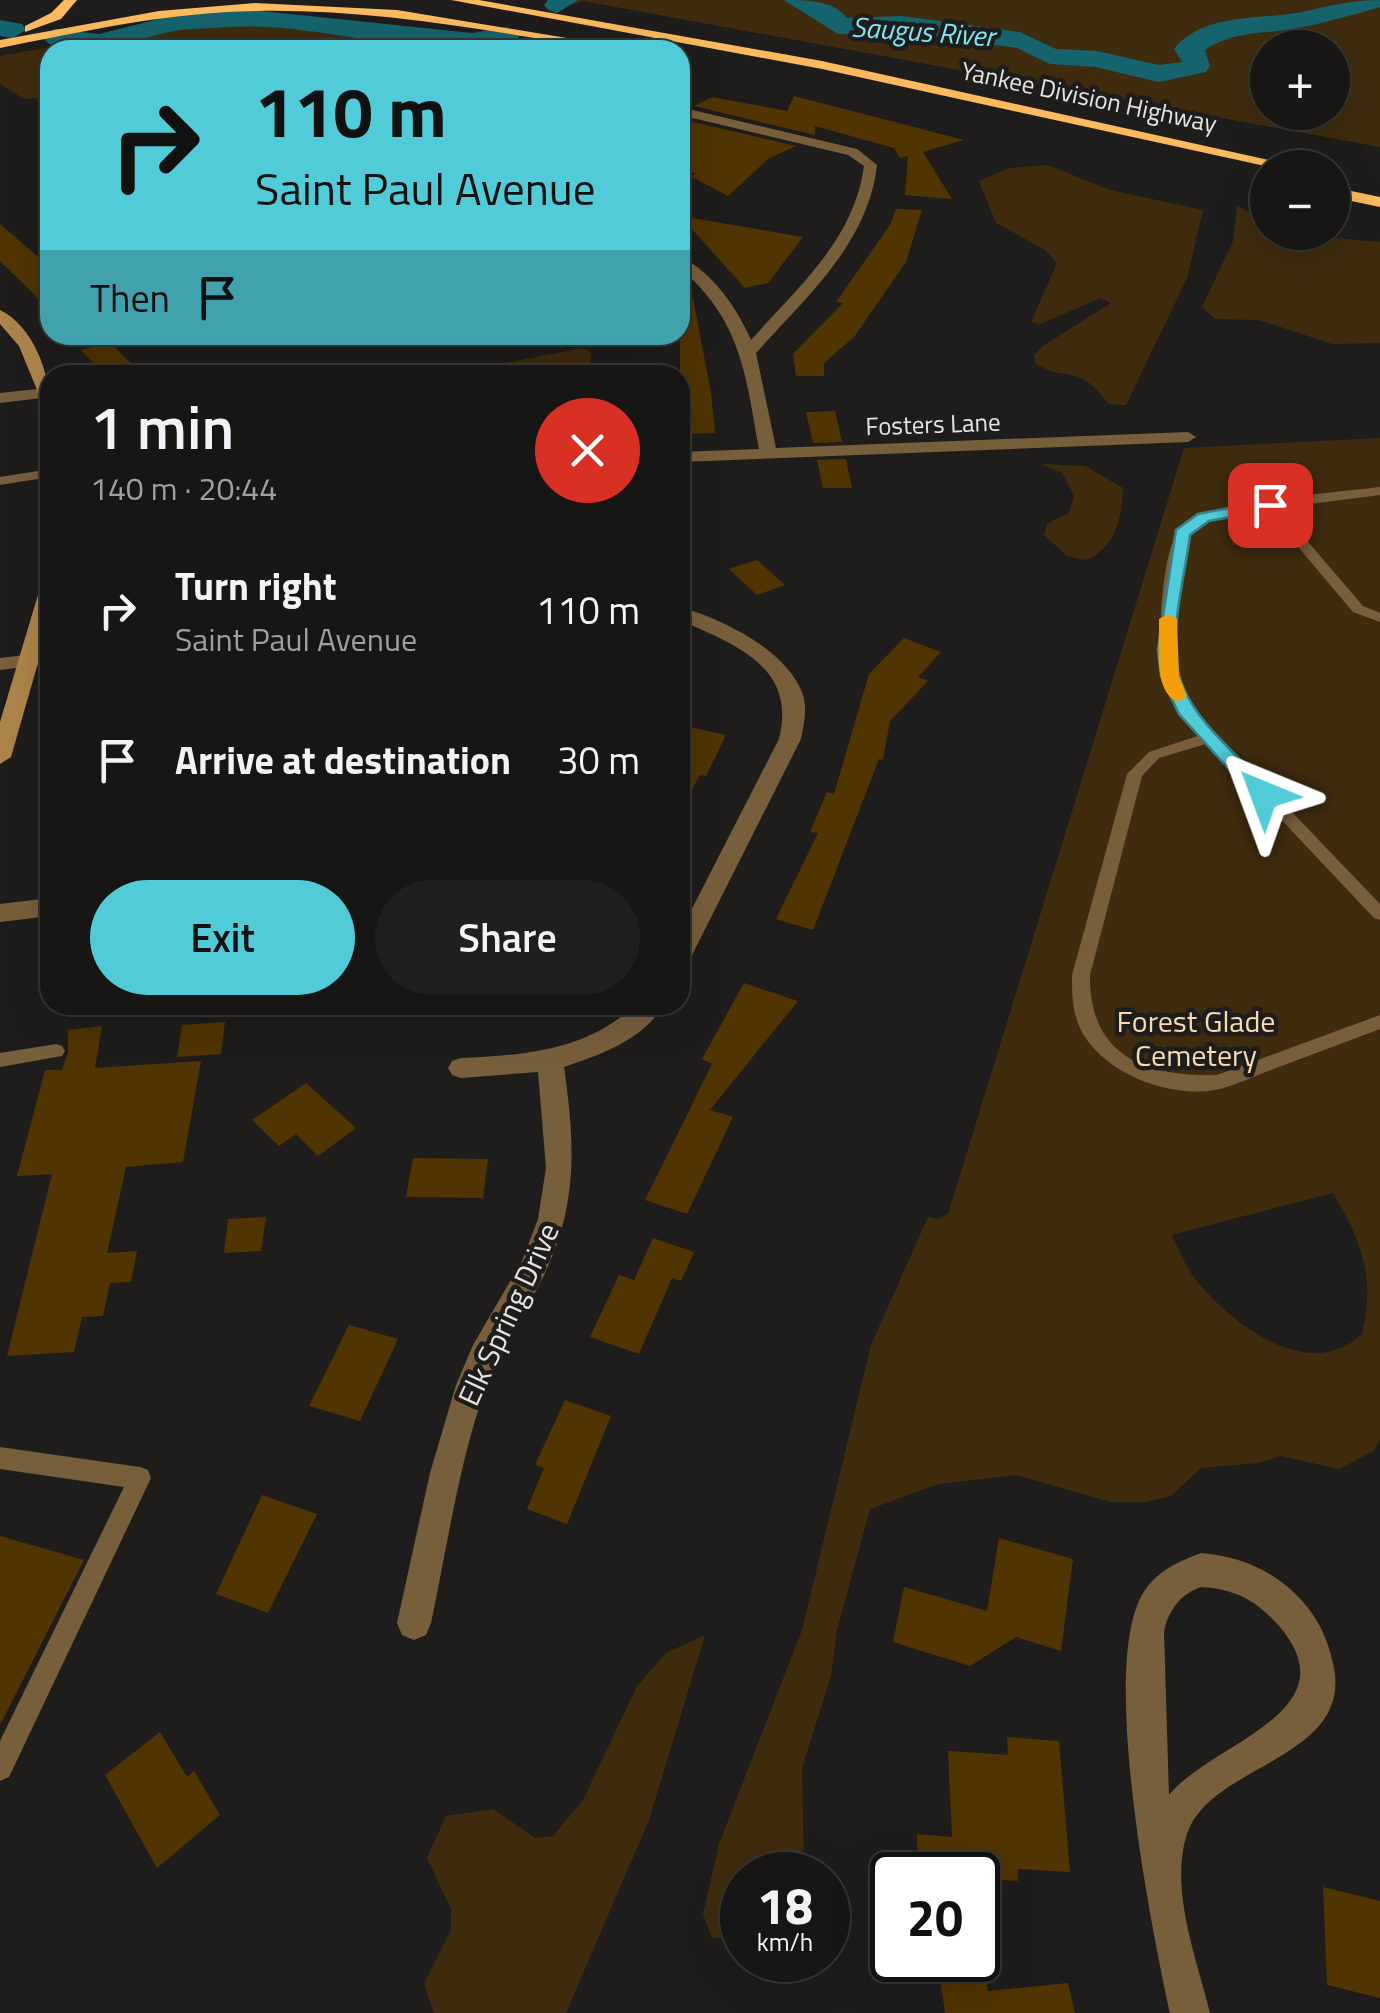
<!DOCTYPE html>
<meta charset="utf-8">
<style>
body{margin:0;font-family:"Titillium Web",sans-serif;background:#201f1d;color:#f1f3f6;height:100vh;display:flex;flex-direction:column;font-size:38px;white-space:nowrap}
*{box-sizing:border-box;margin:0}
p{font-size:32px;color:#9e9fa0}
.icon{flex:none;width:55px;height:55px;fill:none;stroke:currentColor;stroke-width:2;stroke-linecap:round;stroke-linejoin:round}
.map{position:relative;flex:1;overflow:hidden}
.drawer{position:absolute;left:40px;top:365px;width:650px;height:650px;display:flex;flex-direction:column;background:#171614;border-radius:30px;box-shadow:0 10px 40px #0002,0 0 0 2px #363534}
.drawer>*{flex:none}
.guide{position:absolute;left:40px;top:40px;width:650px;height:305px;border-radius:30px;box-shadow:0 10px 40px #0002,0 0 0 2px #363534;background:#52cbd9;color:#111;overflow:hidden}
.tools{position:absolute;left:1250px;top:30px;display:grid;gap:20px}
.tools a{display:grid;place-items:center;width:100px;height:100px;border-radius:50%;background:#171614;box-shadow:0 10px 40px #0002,0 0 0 2px #363534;font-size:50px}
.speed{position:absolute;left:720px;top:1852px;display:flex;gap:20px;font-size:50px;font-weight:700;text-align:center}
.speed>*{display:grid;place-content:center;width:130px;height:130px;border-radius:50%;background:#171614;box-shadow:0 10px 40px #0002,0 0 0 2px #363534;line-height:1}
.speed small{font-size:25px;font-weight:400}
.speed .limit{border:5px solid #111;border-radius:15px;background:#fff;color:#111}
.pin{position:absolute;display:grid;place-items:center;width:85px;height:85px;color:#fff;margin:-42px;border-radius:20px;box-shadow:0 5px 15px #0006}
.me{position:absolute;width:110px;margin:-55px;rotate:316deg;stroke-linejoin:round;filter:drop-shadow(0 0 8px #0008)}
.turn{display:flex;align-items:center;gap:35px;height:210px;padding:0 50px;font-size:45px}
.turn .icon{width:130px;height:130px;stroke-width:2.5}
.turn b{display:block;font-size:70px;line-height:85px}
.then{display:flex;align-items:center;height:95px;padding:0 50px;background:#0003;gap:20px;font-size:38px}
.round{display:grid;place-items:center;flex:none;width:105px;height:105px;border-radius:52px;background:#201f1d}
.headline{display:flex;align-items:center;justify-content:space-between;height:170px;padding:0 50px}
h1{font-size:60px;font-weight:600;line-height:75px}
.action{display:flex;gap:20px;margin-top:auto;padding:20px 50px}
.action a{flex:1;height:115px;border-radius:60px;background:#52cbd9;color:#111;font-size:40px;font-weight:600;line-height:115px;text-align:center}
.action a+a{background:#201f1d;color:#f1f3f6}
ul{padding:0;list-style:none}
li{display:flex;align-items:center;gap:30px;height:150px;padding:0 50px}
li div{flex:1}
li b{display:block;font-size:38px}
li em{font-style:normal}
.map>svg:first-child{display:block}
.green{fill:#3f2c0f;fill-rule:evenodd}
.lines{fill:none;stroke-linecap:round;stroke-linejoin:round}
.river{fill:#15636c;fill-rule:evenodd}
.building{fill:#503402}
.lane{fill:#785f3c;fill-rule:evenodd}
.street{fill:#785f3c;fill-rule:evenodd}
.secondary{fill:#ad844b;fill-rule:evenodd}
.highway{fill:#faba5d;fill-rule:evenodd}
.route{fill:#52cbd9;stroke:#35848d;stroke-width:2.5}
.slow{fill:#f59e0b}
.labels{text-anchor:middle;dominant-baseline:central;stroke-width:9;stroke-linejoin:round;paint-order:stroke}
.far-street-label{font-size:25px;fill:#e5e4e2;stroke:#1f1d1b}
.far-water-label{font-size:28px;font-style:italic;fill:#7be9f6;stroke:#1f1d1b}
.park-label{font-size:30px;fill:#f8dab3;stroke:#1f1d1b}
.street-label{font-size:30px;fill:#e5e4e2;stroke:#1f1d1b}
</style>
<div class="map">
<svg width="1380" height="2013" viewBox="0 0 1380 2013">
<rect width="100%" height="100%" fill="#1f1d1b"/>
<g class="green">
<path d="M557 0H1380V147L583 1 572 5ZM1268 48H1332V112H1268Z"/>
<path d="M234 18H293L465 38 495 35 548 50H50V97L24 99 0 84V56L56 46 54 40Z"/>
<path d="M1048 165 1110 190 1203 210 1187 278 1126 405 1109 404C1076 361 1070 384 1036 364L1034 355 1043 346 1111 303 1101 298 1040 324 1031 322 1057 263 1045 250 996 223 979 181 1009 168Z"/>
<path d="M1237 206 1267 221 1268 232 1380 242V343L1332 344 1259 320 1215 319 1202 307 1233 241Z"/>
<path d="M583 348 591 353 590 375H444Z"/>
<path d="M1380 438V1439L1374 1451 1339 1469 1281 1456 1258 1463 1201 1468 1171 1496 1146 1502H1110L1017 1475 938 1484 870 1509 837 1630 831 1676 802 1768 804 1875H742V1936L712 1938 703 1914 719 1844 802 1630 871 1345 928 1217 938 1219 948 1214 1184 448ZM1333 1193C1361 1240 1376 1278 1362 1334 1308 1385 1228 1322 1193 1276 1184 1264 1179 1248 1171 1235Z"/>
<path d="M1041 464 1085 466 1123 488C1122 517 1116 548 1086 560L1067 556 1044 535 1047 524 1069 513 1074 496 1062 473Z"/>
<path d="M705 1635 649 1820 566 2013H434L424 1984 451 1930V1909L427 1858 446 1816 493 1809 535 1838 553 1836 583 1800 637 1686 666 1653Z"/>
</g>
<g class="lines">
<g class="river">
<path d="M548 0H578L557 13 548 10 544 5Z"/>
<path d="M784 0C806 0 833 0 847 18L902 16 1020 32 1056 49 1097 51 1159 65 1182 62 1174 49C1203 12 1262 20 1302 12 1329 6 1352 0 1380 0V7C1355 14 1329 22 1303 27 1269 35 1236 29 1205 50L1210 66 1206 72 1159 82 1095 67 1050 64 1017 48 902 32 838 34Z"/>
<path d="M252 10 472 33 507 27 520 35 516 41C423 64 323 21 227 27 210 29 191 28 174 31 143 37 65 67 42 37L55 29 99 34 175 15Z"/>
<path d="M0 20 22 24 26 30 13 38 0 36Z"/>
</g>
</g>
<g class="building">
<path d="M794 96 964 140 923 152 952 199 905 195 908 156 900 158 894 148 815 126V135L694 106 712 97 787 111Z"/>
<path d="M680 119 796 146 768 159 728 196 690 176 696 174 680 166Z"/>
<path d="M896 209 922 210 906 262 854 337 824 363V376H796L793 354 843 303 836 302 890 225Z"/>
<path d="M680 216 803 237 768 283 745 288Z"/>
<path d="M0 224 50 267V310L0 261Z"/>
<path d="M693 298 711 393 715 433 680 434V299Z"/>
<path d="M110 342 142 375H104L81 350Z"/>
<path d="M835 411 842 442 813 443 806 412Z"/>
<path d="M846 459 852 488H823L817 460Z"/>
<path d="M757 560 785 585 757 595 729 569Z"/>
<path d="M904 638 941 652 918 677 928 681 890 721 883 760 879 759 813 930 776 919 818 833 810 832 827 792 834 794 869 674Z"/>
<path d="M680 725 726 735 706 776 700 775 680 812Z"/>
<path d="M744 983 798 1001 710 1110 733 1117 687 1214 645 1200 712 1064 702 1059Z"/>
<path d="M225 1022 221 1054 177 1057 182 1025Z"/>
<path d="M102 1026 95 1068 201 1061 183 1162 126 1167 107 1253 137 1251 131 1282 110 1283 103 1316 82 1317 74 1352 7 1356 52 1174 17 1176 45 1070H62L68 1053V1030Z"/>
<path d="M306 1083 356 1128 318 1156 296 1134 279 1146 252 1120Z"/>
<path d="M413 1158 488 1159 483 1198 406 1197Z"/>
<path d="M266 1217 261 1251 224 1253 228 1219Z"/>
<path d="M653 1238 694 1252 681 1281 672 1278 639 1354 590 1337 619 1275 634 1280Z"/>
<path d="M349 1325 398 1339 360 1421 309 1406Z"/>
<path d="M565 1400 611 1416 567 1524 527 1509 544 1468 535 1465Z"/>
<path d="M262 1495 317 1514 268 1613 216 1594Z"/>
<path d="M0 1536 84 1560 0 1725Z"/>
<path d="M999 1538 1073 1559 1061 1651 1016 1637 970 1666 893 1642 904 1587 987 1611Z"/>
<path d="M160 1732 187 1777 194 1771 220 1815 157 1868 105 1775Z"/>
<path d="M1007 1737 1059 1741 1070 1872 1018 1869V1881L918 1875 917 1834 952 1837 948 1751 1008 1755Z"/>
<path d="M1323 1887 1380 1901V1998L1327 1985Z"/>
<path d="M986 1980 988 1991 1068 1983 1075 2013H945L941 1984Z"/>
</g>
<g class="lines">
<g class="lane">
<path d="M50 469V477L0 485V477Z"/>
<path d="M1380 487V495L1279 508 1363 606 1380 613V622L1353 612 1267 510 1223 515 1194 528C1168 572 1165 663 1191 707L1380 904V920L1374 918 1209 743 1159 758 1142 776 1090 975C1089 1056 1145 1077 1217 1075L1380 1015V1029C1344 1043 1307 1056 1271 1070 1255 1076 1238 1084 1220 1089 1172 1100 1102 1074 1080 1028 1072 1011 1072 993 1072 975L1127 774 1149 752 1201 735C1165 696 1158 670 1161 617 1162 594 1166 538 1185 522 1210 502 1342 492 1380 487Z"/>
<path d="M56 1044 62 1046 65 1051 62 1056 0 1067V1053Z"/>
<path d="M0 1447 140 1467 148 1470 151 1478 9 1777 0 1781V1741L124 1487 0 1469Z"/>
</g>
<g class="street">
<path d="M680 107 857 149 877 165C868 244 806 297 756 353L776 448 1188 432 1196 437 1188 442 680 462V452L759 449C746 375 741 320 680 268V257C712 271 737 308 751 340 798 287 854 240 864 166L848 155 680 115Z"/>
<path d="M47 388 50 397 0 403V393Z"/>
<path d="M680 607C722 619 785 649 802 692 808 708 804 723 801 739L692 955 680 964V932L779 739C797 667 736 645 680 620Z"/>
<path d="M50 652V664L0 670V658Z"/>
<path d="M50 898V916L0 922V904Z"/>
<path d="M635 1005H663C644 1040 599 1055 564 1067 576 1151 578 1212 537 1289 520 1321 499 1350 487 1384 459 1461 448 1543 431 1623L426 1635 414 1640 402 1635 397 1623 430 1473 456 1385 473 1345 522 1261 538 1219 546 1168 538 1072 461 1078 452 1075 448 1068 452 1061 461 1058C525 1055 586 1051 635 1005Z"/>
<path d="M1201 1553C1245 1556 1285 1576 1311 1612 1323 1628 1330 1648 1334 1668 1351 1760 1210 1764 1187 1834 1169 1889 1197 1959 1210 2013H1170C1152 1930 1097 1659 1145 1590 1160 1569 1178 1562 1201 1553ZM1201 1587C1236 1589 1257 1601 1280 1627 1352 1713 1212 1742 1169 1795L1164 1632C1168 1610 1181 1594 1201 1587Z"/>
</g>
<g class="secondary">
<path d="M0 310C33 326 50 373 50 407L42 402 19 346 0 324Z"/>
<path d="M50 582V621L11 757 0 764V722L40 588Z"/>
</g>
<g class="highway">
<path d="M64 0H77L61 19 25 32V26L51 13Z"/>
<path d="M451 0H479L822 61 1305 168H1274L822 69Z"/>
<path d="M255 3 397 10 639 50H607C491 31 375 9 257 11 170 12 85 31 0 48V40L159 11Z"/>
<path d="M1332 187 1380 197V207L1332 197Z"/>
</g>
</g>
<path class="route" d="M1270 500 1275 502V509L1209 521 1190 535C1185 577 1168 634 1179 675 1191 720 1240 757 1271 790V800H1257L1179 714 1161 676 1158 650 1176 530 1198 514Z"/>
<path class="slow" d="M1168 614 1177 619 1179 676 1187 696 1178 702C1152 692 1160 642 1159 619Z"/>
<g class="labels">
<g class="far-street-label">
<text transform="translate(1089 97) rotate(12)">Yankee Division Highway</text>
<text transform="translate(933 424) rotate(-2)">Fosters Lane</text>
</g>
<g class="far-water-label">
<text transform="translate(923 31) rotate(4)">Saugus River</text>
</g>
<g class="park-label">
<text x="1196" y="1021">Forest Glade<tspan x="1196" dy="34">Cemetery</tspan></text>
</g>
<g class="street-label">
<text transform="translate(508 1314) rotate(-65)">Elk Spring Drive</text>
</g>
</g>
</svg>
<div class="tools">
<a>+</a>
<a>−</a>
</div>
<div class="speed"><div>18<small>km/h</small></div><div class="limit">20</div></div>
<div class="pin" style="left:1270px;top:505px;background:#d93025"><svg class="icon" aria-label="arrive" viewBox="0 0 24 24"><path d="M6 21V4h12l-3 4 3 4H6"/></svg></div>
<svg class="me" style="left:1264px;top:795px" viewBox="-20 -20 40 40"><path d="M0-17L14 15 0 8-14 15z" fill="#52cbd9" stroke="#fff" stroke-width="4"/></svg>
<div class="guide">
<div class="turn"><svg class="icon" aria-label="right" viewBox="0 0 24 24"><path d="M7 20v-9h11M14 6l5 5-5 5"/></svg><div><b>110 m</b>Saint Paul Avenue</div></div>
<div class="then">Then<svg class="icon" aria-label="arrive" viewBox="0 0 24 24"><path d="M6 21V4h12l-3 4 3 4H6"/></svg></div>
</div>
<section class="drawer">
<div class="headline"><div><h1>1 min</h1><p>140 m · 20:44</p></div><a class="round" style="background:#d93025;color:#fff"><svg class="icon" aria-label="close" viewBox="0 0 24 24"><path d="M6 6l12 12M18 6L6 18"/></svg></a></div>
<ul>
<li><svg class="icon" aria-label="right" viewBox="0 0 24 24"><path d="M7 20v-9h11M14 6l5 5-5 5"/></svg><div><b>Turn right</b><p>Saint Paul Avenue</p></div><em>110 m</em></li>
<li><svg class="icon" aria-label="arrive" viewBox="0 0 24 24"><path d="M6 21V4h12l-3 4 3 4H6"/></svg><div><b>Arrive at destination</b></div><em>30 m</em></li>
</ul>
<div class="action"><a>Exit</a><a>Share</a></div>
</section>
</div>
